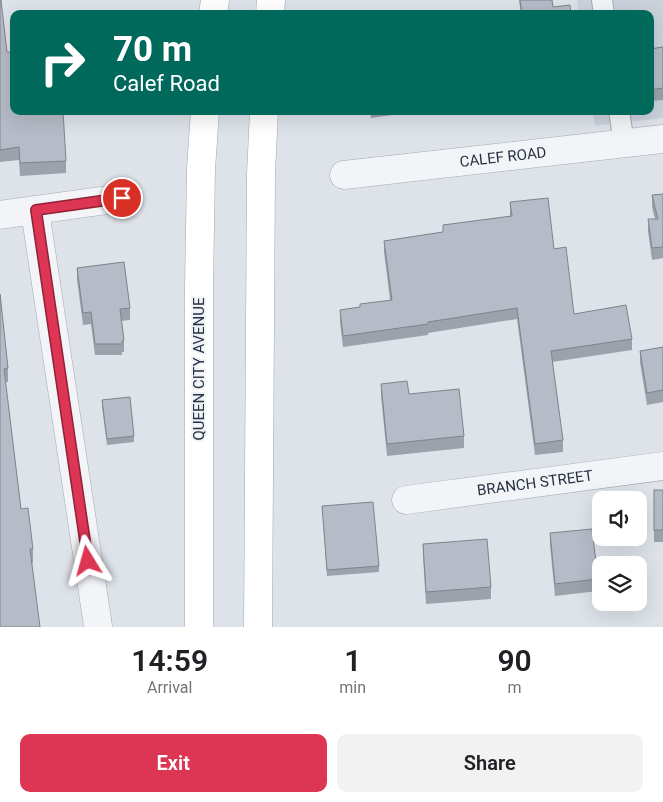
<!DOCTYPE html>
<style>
body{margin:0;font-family:Roboto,sans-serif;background:#f2f2f2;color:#202124;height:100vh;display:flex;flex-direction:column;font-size:19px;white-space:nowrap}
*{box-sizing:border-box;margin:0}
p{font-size:16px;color:#757577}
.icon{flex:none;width:28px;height:28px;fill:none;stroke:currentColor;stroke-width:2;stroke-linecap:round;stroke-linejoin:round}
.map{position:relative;height:627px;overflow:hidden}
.sheet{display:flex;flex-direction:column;background:#fff;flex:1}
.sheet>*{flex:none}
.hud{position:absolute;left:10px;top:10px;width:644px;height:105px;border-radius:10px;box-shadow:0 5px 20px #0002;background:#00695c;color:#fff;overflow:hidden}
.buttons{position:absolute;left:592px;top:491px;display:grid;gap:10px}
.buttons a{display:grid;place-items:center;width:55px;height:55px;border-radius:10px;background:#fff;box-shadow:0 5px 20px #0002;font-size:25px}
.pin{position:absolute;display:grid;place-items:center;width:42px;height:42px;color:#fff;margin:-21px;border:2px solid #fff;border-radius:50%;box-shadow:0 1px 5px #0007}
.me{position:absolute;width:55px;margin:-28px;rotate:352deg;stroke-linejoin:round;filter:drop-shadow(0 0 4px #0008)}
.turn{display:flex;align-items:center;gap:18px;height:105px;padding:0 20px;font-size:22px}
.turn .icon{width:65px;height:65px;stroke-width:2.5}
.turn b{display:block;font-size:35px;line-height:42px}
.eta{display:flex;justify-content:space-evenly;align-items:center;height:85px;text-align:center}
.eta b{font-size:30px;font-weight:600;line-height:35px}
.primary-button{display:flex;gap:10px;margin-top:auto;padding:10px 20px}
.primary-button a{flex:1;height:58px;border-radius:10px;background:#dd3554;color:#fff;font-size:20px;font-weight:600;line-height:58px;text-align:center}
.primary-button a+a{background:#f2f2f2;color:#202124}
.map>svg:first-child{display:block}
.built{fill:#ccd2dc}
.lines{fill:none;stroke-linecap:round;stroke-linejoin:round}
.service-casing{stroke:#a3aab4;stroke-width:22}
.minor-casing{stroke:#a3aab4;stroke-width:29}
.primary-casing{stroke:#9ca8b7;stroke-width:29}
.service{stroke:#f2f4f7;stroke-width:20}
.minor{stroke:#f2f4f7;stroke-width:28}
.primary{stroke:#fff;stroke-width:28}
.wall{fill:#9ca2ab}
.building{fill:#b5bcc7;stroke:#7f848b}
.route-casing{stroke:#902237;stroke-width:12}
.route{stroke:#dd3554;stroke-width:9}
.labels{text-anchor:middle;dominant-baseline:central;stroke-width:4;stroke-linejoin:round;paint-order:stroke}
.street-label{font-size:15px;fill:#263142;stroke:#eef2f7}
</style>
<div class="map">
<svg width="663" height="627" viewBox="0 0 663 627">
<rect width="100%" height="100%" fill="#dee3ea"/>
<path class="built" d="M577 0H663V118L595 126 593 111H650V14H579Z"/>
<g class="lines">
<defs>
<g id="service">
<path d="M602 0 604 14"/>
<path d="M619 111 624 143"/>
</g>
<g id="minor">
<path id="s1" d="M344 175 663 139"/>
<path d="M35 211 98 626"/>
<path d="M0 215 122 198"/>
<path id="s2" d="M406 500 663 466"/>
</g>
<g id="primary">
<path d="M213 14 215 0"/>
<path d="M270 14 271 0"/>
<path d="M199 627V287L201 169 205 111"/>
<path d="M258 627 261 174 264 111"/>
</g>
</defs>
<use href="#service" class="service-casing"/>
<use href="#minor" class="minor-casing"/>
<use href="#primary" class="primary-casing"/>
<use href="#service" class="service"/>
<use href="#minor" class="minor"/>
<use href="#primary" class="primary"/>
</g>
<g class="wall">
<path d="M0 0 7 52 66 161V173L20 176 19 160 0 162Z"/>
<path d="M519 0H552L553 7 571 14H521Z"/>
<path d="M663 47V100L650 101V49Z"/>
<path d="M370 111H422L371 118Z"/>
<path d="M663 194V258L652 260 648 231V219H655L652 207V195Z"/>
<path d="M510 202 554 249 574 314 632 339V350L552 362 563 440V452L535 455 517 319 428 333V335L343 347 340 322V310L360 307 390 300 384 252V241L443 232V225L510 216Z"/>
<path d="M77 268 130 308V320L121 321 124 340V352H122V355H95L91 324 83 325 77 280Z"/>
<path d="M0 294 8 368V382H5L21 509 33 549V562L0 627Z"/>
<path d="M663 347V402L647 405 640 363V351Z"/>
<path d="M381 384 409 394 464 436V448L387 456 381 396Z"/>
<path d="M102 400 134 436V442L107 445 102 407Z"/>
<rect x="654" y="490" width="9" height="52"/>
<path d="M322 506 379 566V572L327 576Z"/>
<path d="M550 533 598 579V591L555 596 550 545Z"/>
<path d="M423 544 491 587V599L426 604 423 556Z"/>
</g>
<g class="building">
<path d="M0 0H1L7 52H14V111H63L66 161 20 163 19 147 0 150Z"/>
<path d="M520 0H552L553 7 570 5 571 14H522Z"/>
<path d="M663 47V88L650 90V49Z"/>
<path d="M663 194V247L652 248 648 219H658L652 195Z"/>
<path d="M548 198 554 249 566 247 574 314 626 305 632 339 551 351 563 440 535 444 517 308 428 322V324L343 336 340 310 360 307V304L392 300 384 241 443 232V225L512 216 510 202Z"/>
<path d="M124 262 130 308 120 309 124 340 122 341V344H95L91 312 83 313 77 268Z"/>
<path d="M0 294 8 368 4 369 21 509 28 508 33 549H30L40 627H0Z"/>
<path d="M663 347V390L647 393 640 351Z"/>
<path d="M407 381 409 394 459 389 464 436 387 444 381 384Z"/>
<path d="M130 397 134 436 107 439 102 400Z"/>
<rect x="654" y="490" width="9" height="40"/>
<path d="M373 502 379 566 327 570 322 506Z"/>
<path d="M592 529 598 579 555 584 550 533Z"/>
<path d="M487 539 491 587 426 592 423 544Z"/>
</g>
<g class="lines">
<defs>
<path id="route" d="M88 561 36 210 122 198"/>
</defs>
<use href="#route" class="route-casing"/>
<use href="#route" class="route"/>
</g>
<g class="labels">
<g class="street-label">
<text stroke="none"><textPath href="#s1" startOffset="160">CALEF ROAD</textPath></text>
<text transform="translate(199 369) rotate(-90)">QUEEN CITY AVENUE</text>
<text stroke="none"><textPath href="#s2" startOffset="130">BRANCH STREET</textPath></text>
</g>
</g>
</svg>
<div class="buttons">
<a><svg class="icon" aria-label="sound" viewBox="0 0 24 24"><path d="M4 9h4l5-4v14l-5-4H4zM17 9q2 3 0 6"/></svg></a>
<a><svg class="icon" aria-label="layers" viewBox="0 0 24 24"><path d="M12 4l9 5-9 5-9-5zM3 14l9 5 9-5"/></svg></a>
</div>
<div class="pin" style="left:122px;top:198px;background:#d93025"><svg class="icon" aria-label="arrive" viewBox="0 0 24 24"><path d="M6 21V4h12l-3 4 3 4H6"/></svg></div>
<svg class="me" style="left:88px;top:561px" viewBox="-20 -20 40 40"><path d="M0-17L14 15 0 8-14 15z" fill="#dd3554" stroke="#fff" stroke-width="4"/></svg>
<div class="hud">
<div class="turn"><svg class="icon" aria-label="right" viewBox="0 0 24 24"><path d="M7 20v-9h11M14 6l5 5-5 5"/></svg><div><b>70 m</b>Calef Road</div></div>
</div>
</div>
<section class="sheet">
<div class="eta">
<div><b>14:59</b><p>Arrival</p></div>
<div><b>1</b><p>min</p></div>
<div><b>90</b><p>m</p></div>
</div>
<div class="primary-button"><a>Exit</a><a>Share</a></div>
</section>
